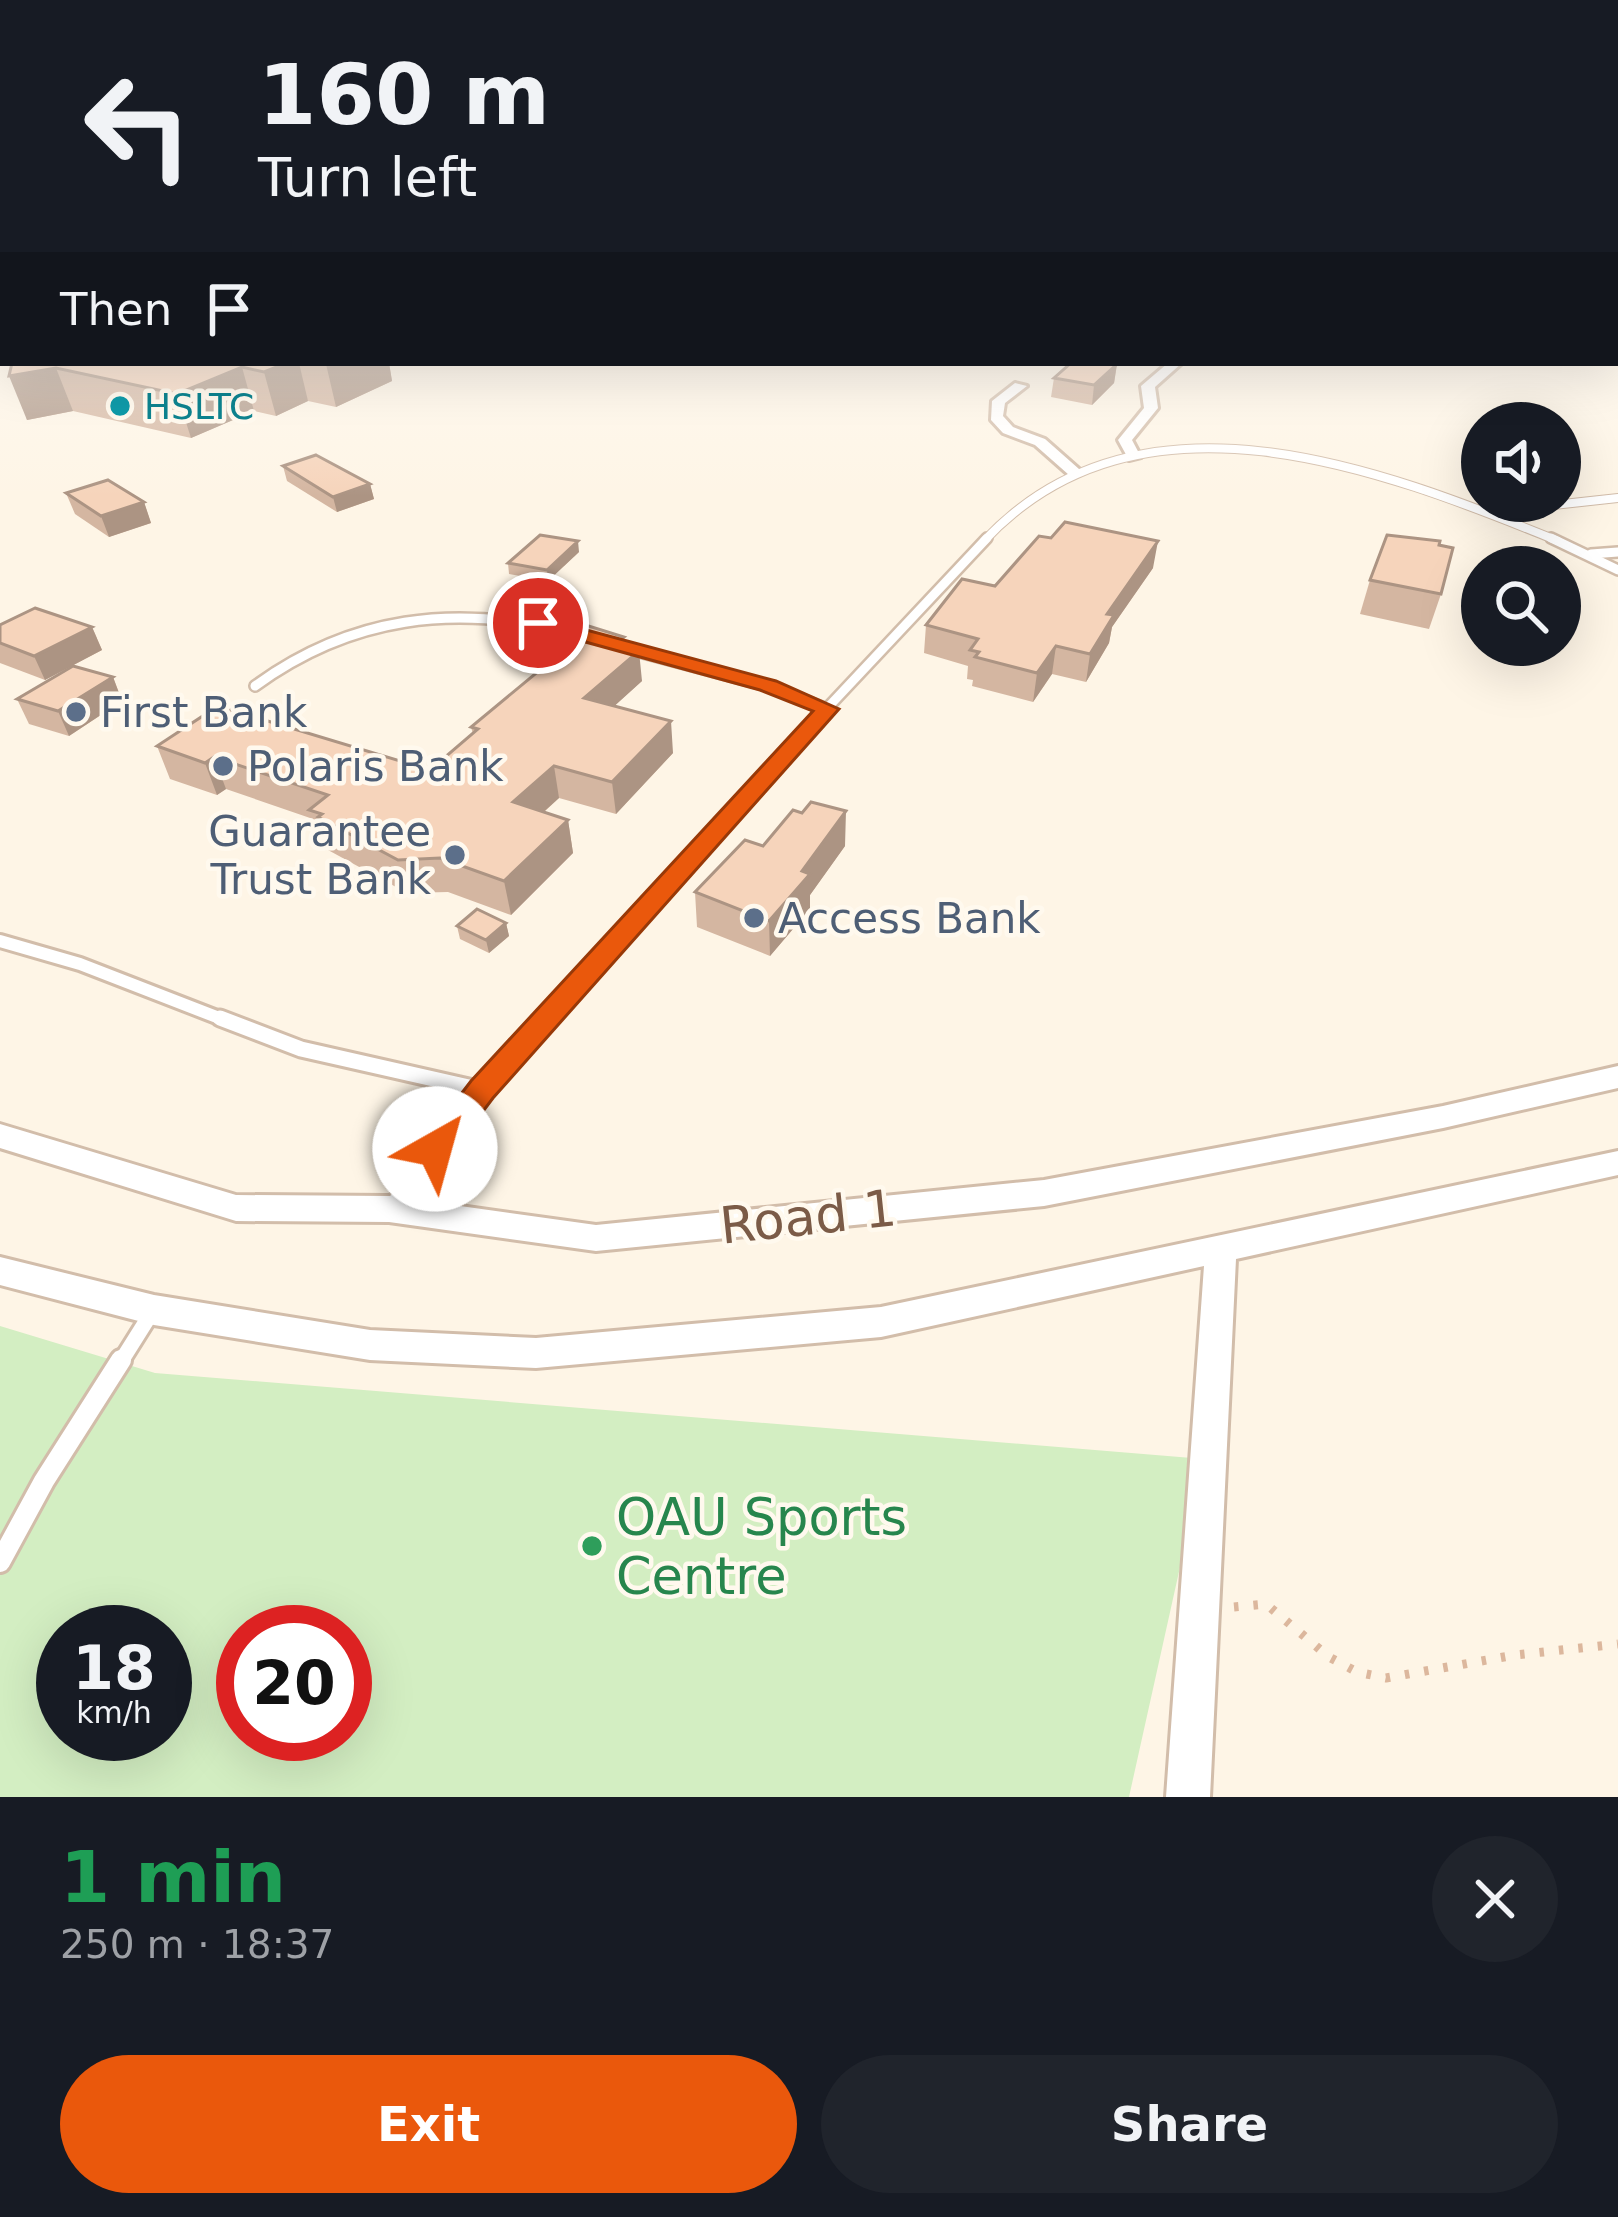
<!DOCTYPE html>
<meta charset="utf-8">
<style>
body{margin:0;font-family:"DejaVu Sans",sans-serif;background:#20242c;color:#f1f3f6;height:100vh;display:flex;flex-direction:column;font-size:45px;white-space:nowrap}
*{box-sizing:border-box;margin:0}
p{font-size:39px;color:#9ea1a6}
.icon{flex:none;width:66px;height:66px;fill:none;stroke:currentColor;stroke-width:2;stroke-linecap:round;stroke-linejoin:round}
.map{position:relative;height:1797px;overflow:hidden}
.side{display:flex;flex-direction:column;background:#171b24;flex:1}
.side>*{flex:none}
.guide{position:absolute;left:0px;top:0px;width:1620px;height:366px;box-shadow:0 12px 48px #0002;background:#171b24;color:#f1f3f6;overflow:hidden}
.fabs{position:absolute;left:1461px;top:402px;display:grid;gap:24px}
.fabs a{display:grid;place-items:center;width:120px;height:120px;border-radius:50%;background:#171b24;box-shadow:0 12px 48px #0002;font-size:60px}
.speed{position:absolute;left:36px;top:1605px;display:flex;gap:24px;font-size:60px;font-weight:700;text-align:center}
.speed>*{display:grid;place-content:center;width:156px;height:156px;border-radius:50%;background:#171b24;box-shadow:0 12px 48px #0002;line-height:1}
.speed small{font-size:30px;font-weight:400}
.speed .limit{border:18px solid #d22;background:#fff;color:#111}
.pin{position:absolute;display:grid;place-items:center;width:102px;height:102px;color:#fff;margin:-51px;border:6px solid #fff;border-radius:50%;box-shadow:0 3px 12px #0007}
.me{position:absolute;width:132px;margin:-66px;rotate:38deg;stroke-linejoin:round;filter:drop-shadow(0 0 9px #0008)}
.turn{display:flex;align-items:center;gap:42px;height:252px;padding:0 60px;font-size:54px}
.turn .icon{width:156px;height:156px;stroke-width:2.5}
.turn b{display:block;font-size:84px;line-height:102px}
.then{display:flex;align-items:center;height:114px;padding:0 60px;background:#0003;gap:24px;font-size:45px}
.round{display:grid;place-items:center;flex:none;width:126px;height:126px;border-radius:63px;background:#20242c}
.headline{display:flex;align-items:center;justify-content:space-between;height:204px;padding:0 60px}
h1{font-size:72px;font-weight:600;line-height:90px;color:#1e9e55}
.primary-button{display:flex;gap:24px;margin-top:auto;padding:24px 60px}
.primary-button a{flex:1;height:138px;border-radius:72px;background:#ea580c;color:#fff;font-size:48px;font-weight:600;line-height:138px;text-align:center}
.primary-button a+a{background:#20242c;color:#f1f3f6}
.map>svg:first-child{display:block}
.green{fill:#d3eec2;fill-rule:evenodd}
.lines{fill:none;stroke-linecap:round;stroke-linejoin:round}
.lane-far4-casing{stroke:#d2bdaa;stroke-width:10}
.lane-far3-casing{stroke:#d2bdaa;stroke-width:14}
.lane-far2-casing{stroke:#d2bdaa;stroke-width:18}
.lane-far1-casing{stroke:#d2bdaa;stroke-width:21}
.lane-casing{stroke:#d2bdaa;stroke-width:26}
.street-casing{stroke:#d2bdaa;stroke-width:6}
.path{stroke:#dcb79d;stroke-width:9;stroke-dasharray:4.5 15;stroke-linecap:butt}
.lane-far4{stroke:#fff;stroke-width:8}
.lane-far3{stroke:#fff;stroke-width:9}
.lane-far2{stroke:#fff;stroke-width:12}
.lane-far1{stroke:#fff;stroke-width:15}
.lane{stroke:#fff;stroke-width:20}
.street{fill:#fff;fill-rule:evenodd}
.wall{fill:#d4b6a1}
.shaded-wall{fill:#ac9483}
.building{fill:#f6d4bb;stroke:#ac9483;stroke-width:3}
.route{fill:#ea580c;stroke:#983908;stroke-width:3}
.culture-dot{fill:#0f9aa8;stroke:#fff9ee;stroke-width:4.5}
.service-dot{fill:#5c6f8a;stroke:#fff9ee;stroke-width:4.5}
.leisure-dot{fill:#2e9e5b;stroke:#fff9ee;stroke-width:4.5}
.labels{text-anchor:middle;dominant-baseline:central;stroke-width:9;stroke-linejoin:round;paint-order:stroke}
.far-culture-label{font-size:36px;fill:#0d838f;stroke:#fff9ee;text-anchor:start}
.service-label{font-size:42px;fill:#4e5e75;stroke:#fff9ee;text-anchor:start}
.near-street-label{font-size:51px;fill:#7b5b47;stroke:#fff9ee}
.near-leisure-label{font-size:51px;fill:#27864d;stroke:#fff9ee;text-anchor:start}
</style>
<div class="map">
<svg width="1618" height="1797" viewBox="0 0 1618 1797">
<rect width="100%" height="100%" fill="#fef5e6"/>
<path class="green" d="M0 1326 155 1373 1204 1459 1129 1797H0ZM63 1632H165V1734H63ZM243 1632H345V1734H243Z"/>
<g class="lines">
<defs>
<g id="lane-far4">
<path d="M1490 512 1618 498"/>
<path d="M984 541C1139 375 1379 468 1558 541"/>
</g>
<g id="lane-far3">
<path d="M1551 538 1618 570"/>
<path d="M1591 554 1618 552"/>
<path d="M628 649 768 686 827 709"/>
<path d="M255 686C351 616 454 604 568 632"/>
<path d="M786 752 987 538"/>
</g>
<g id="lane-far2">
<path d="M0 941 80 964 227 1021"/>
<path d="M544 1021 789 749"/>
</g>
<g id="lane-far1">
<path d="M220 1018 301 1049 482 1090"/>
<path d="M390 1208 546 1018"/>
<path d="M120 1363 152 1312"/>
</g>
<path id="lane" d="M0 1562 44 1481 121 1360"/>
<g id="street">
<path d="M3 321V329L0 330V322Z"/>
<path d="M1168 363H1182L1155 387 1158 408 1132 440 1141 457 1129 460 1118 440 1144 408 1141 386Z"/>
<path d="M1015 383 1027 386 1005 403 1003 416 1013 427 1045 439 1079 469V475H1069L1035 445 1003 433 991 420 992 401Z"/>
<path d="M1618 1066V1088L1443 1128 1044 1206 596 1251 389 1222 236 1221 0 1148V1124L236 1195 389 1196 596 1225 1044 1180 1443 1106Z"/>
<path d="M1618 1151V1175L1236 1259 1210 1797H1166L1204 1266 881 1337 536 1368 370 1360 154 1325 0 1285V1257L154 1295 370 1330 536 1338 881 1307Z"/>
</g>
</defs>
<use href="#lane-far4" class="lane-far4-casing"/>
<use href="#lane-far3" class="lane-far3-casing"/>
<use href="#lane-far2" class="lane-far2-casing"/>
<use href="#lane-far1" class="lane-far1-casing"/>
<use href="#lane" class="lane-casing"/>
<use href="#street" class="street-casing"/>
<path class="path" d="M1234 1607 1266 1604 1329 1657 1357 1672 1386 1678 1515 1655 1618 1644"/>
<use href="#lane-far4" class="lane-far4"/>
<use href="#lane-far3" class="lane-far3"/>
<use href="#lane-far2" class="lane-far2"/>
<use href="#lane-far1" class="lane-far1"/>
<use href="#lane" class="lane"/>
<use href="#street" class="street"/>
</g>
<g class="wall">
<path d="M12 363H389L392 381 336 407 308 401 276 416 254 411 191 438 73 411 27 420Z"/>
<path d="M1117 364 1114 383 1092 405 1051 397 1054 378Z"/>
<path d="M283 466 370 484 374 499 337 512 287 481Z"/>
<path d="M66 493 144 502 151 523 109 537 75 514Z"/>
<path d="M1439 545 1441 594 1429 629 1360 614 1370 580Z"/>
<path d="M579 552 548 581 509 574 508 563Z"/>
<path d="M1153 568 1112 627 1109 643 1086 682 1052 674 1033 702 972 686 973 680 967 679 968 666 924 653 926 625 995 586Z"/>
<path d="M0 625 92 627 102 650 45 680 0 663Z"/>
<path d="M540 637 625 647 642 681 614 706 673 753 616 814 559 798 544 812 568 820 573 853 511 915 448 892 407 893 328 850 327 845 320 843 313 819 226 789 217 795 170 779 157 746 430 770 473 734 471 727 544 666Z"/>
<path d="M113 677 122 701 69 736 29 724 17 699Z"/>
<path d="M763 846H845L810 895V909L770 956 697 927 695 892Z"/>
<path d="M506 923 509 936 489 953 460 939 457 926Z"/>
</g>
<g class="shaded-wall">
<path d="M287 363H299L308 401 276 416 264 372Z"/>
<path d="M389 363 392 381 336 407 326 364Z"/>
<path d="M1117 364 1114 383 1092 405 1094 385Z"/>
<path d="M242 367 254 411 191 438 177 394Z"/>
<path d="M56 368 73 411 27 420 9 376Z"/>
<path d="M370 484 374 499 337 512 333 497Z"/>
<path d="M144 502 151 523 109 537 101 516Z"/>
<path d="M578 541 579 552 548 581 547 570Z"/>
<path d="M1158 541 1153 568 1112 627 1109 643 1086 682 1090 654 1107 614Z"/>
<path d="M92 627 102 650 45 680 34 656Z"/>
<path d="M624 637 626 662 639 651 642 681 588 730 584 698 614 644Z"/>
<path d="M1056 646 1052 674 1033 702 1037 673Z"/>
<path d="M113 677 122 701 69 736 58 711Z"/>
<path d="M671 721 673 753 616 814 612 782Z"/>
<path d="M214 757 226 789 217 795 205 763Z"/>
<path d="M554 766 559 798 519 834 513 802Z"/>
<path d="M846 811 845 846 810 895V909L770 956 769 921 802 871Z"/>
<path d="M568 820 573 853 511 915 504 881Z"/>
<path d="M506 923 509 936 489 953 486 940Z"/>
</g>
<g class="building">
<path d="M12 363H287L264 372 242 367 177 394 56 368 9 376Z"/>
<path d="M1071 363H1109L1117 364 1094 385 1054 378Z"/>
<path d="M316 455 370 484 333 497 283 466Z"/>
<path d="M108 480 144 502 101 516 66 493Z"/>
<path d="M1065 522 1158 541 1107 614 1114 615 1090 654 1056 646 1037 673 975 657 979 652 970 650 978 639 926 625 962 579 995 586 1039 536 1051 538Z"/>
<path d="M540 535 578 541 547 570 508 563Z"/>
<path d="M1387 535 1440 541 1439 545 1453 548 1441 594 1370 580Z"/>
<path d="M35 608 92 627 34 656 0 643V625Z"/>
<path d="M566 619 624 637 614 644 639 651 584 698 671 721 612 782 554 766 513 802 568 820 504 881 440 858 398 860 318 817 322 814 309 810 328 795 214 757 205 763 157 746 218 706 430 770 478 729 471 727 569 646 540 637Z"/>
<path d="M73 666 113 677 58 711 17 699Z"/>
<path d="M811 802 846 811 802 871 810 874 769 921 695 892 745 840 763 846 793 810 802 813Z"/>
<path d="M477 909 506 923 486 940 457 926Z"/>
</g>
<linearGradient id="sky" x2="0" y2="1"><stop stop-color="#95c6e9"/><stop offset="0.49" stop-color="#fffaf4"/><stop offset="1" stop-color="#fffaf4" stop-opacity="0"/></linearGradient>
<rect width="1618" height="496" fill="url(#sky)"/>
<path class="route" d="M538 617 776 681 839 709 493 1098 447 1159 435 1163 424 1159 419 1149 471 1081 813 711 760 690 531 627V619Z"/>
<circle class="culture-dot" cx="120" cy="406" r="12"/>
<g class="service-dot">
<circle cx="76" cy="712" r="12"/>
<circle cx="223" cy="766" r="12"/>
<circle cx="455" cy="855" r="12"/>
<circle cx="754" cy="918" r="12"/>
</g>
<circle class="leisure-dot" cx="592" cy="1546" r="12"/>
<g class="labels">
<g class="far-culture-label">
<text x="144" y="406">HSLTC</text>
</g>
<g class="service-label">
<text x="100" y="712">First Bank</text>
<text x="247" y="766">Polaris Bank</text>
<text x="431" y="831" text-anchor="end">Guarantee<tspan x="431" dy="48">Trust Bank</tspan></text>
<text x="778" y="918">Access Bank</text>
</g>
<g class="near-street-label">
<text transform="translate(808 1217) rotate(-6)">Road 1</text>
</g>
<g class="near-leisure-label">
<text x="616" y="1517">OAU Sports<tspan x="616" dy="59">Centre</tspan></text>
</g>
</g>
</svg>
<div class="fabs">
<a><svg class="icon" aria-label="sound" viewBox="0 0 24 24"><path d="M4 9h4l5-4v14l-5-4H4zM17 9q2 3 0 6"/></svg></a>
<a><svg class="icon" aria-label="search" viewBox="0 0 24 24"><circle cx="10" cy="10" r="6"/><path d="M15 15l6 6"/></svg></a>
</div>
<div class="speed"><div>18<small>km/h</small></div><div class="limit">20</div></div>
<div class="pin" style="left:538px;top:623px;background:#d93025"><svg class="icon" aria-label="arrive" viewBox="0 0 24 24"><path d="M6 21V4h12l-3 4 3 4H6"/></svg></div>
<svg class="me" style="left:435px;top:1149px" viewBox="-20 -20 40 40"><circle r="19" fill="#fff"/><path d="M0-13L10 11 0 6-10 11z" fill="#ea580c"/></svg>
<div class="guide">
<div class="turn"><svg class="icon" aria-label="left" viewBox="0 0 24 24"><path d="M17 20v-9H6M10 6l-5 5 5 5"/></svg><div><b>160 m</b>Turn left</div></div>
<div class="then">Then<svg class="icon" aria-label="arrive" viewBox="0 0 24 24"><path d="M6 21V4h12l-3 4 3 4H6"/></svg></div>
</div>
</div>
<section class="side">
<div class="headline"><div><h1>1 min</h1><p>250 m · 18:37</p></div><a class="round"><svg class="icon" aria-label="close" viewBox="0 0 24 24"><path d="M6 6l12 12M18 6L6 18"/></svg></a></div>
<div class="primary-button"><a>Exit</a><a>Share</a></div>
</section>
